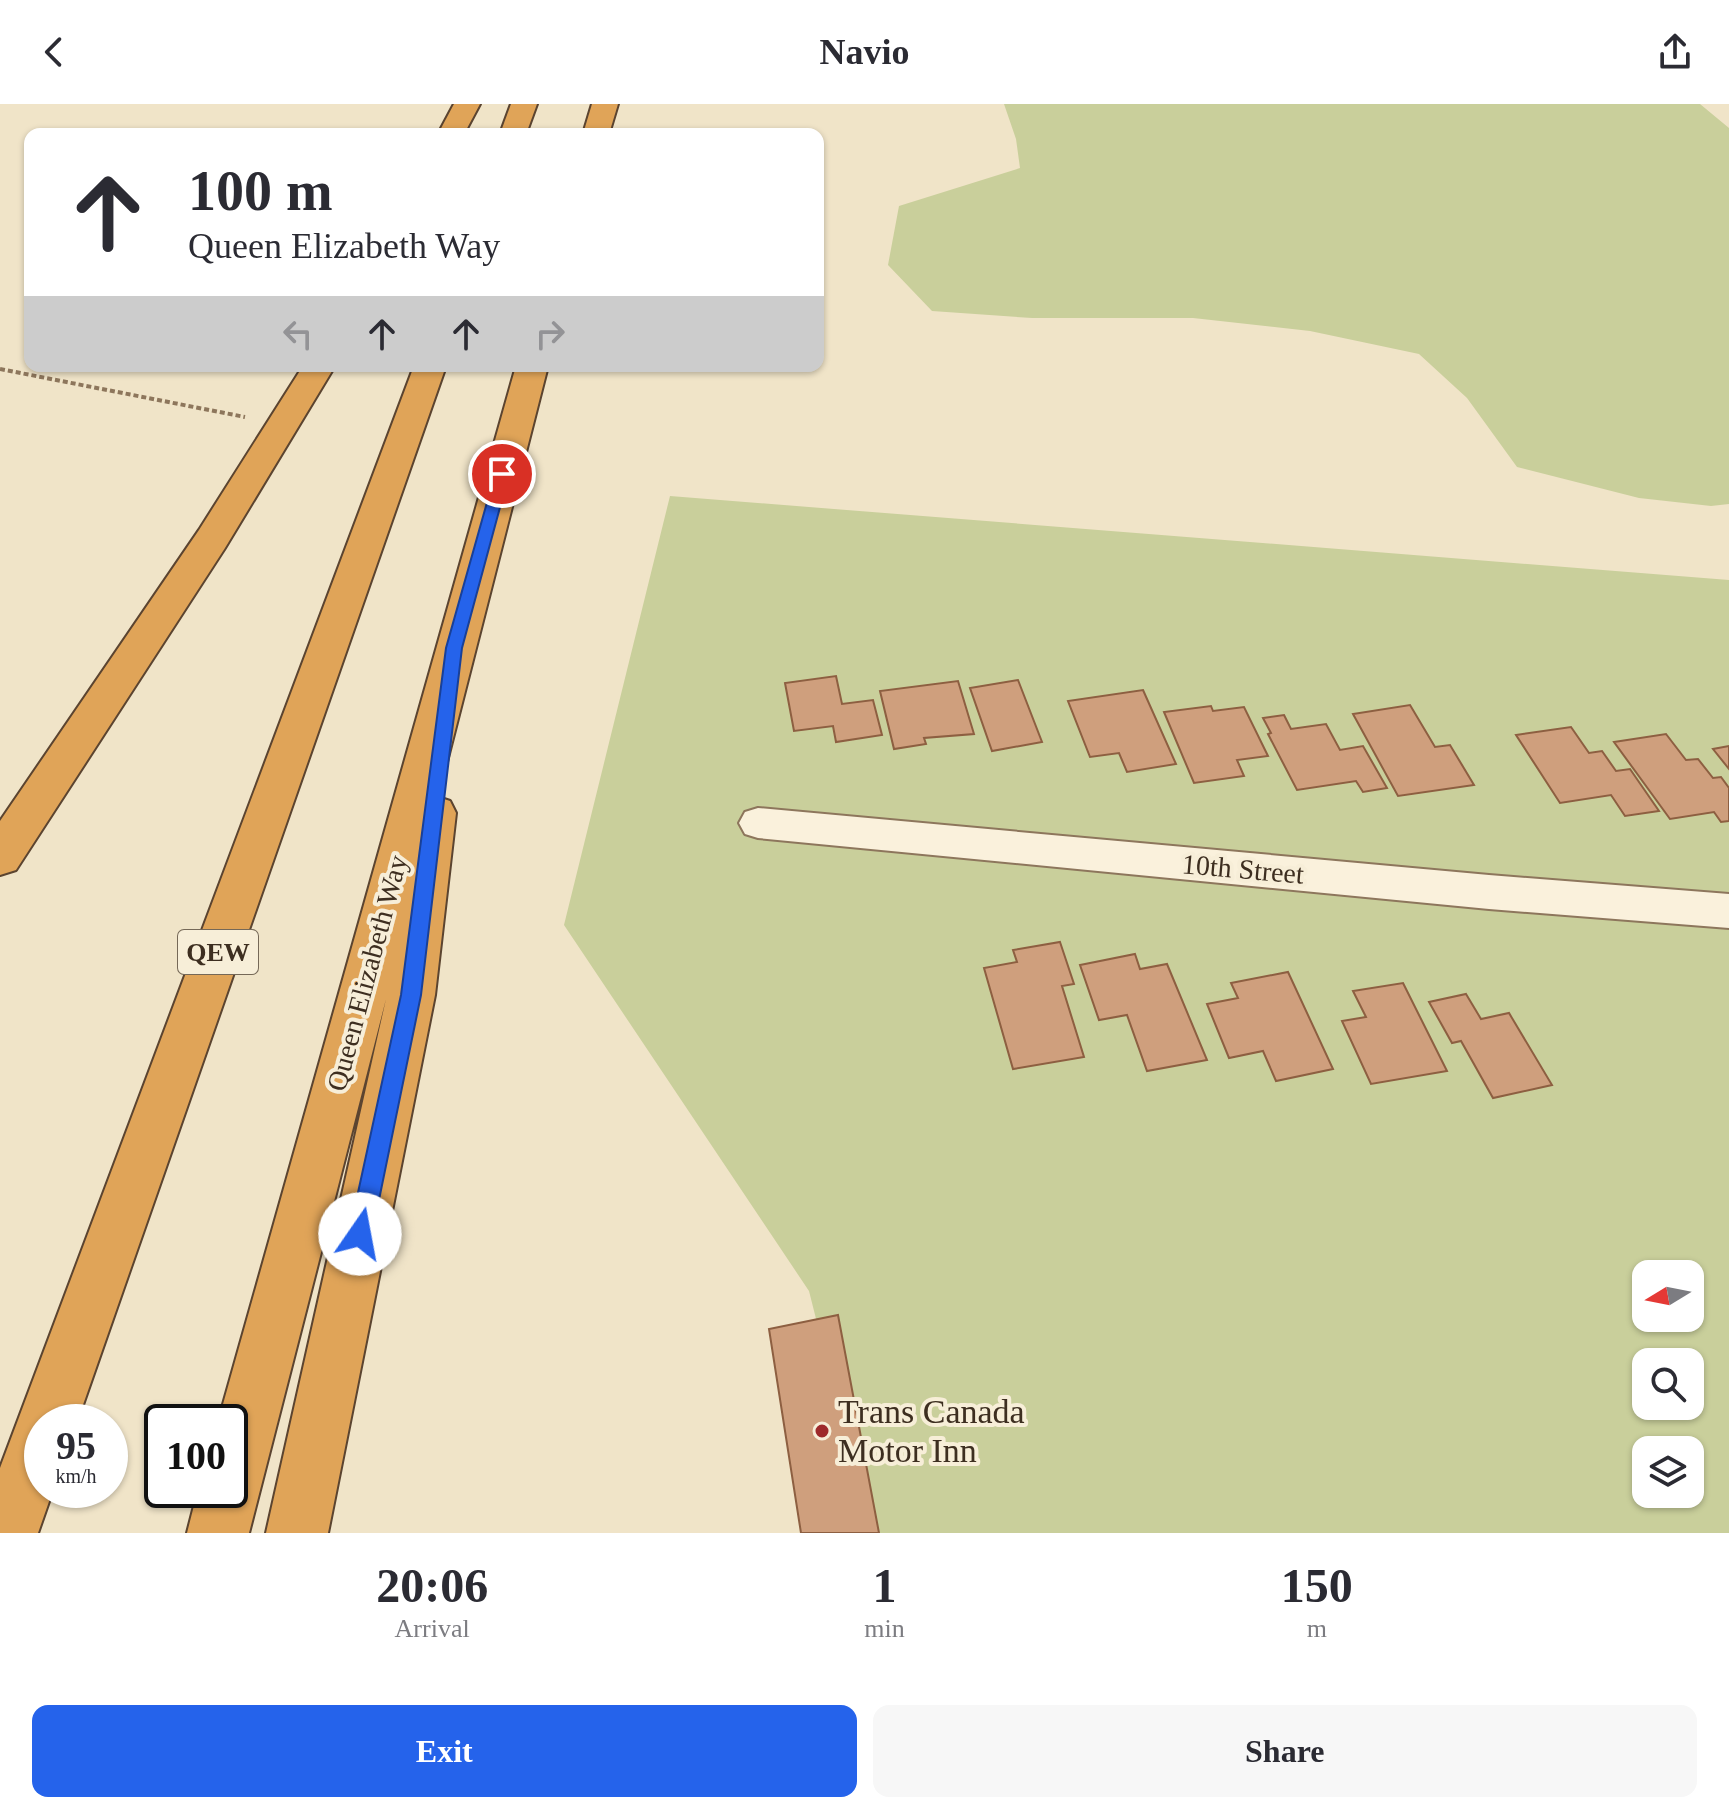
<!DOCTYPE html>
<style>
body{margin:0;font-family:Georgia,serif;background:#f7f7f7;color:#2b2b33;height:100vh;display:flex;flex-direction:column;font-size:30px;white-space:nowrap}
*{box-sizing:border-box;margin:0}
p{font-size:26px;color:#7c7c81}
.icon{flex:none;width:44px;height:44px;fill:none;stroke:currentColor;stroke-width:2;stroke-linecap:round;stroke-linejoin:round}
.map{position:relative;height:1429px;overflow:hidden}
.panel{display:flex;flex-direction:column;background:#fff;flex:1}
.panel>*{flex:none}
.guide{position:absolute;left:24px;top:24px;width:800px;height:244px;border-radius:16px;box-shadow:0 2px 6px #0004;background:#fff;color:#2b2b33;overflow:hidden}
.needle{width:52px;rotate:260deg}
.controls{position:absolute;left:1632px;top:1156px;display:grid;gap:16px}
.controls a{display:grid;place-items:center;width:72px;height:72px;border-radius:16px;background:#fff;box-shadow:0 2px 6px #0004;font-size:40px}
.speed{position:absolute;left:24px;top:1300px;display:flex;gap:16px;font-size:40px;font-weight:700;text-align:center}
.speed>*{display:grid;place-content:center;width:104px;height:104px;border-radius:50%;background:#fff;box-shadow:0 2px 6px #0004;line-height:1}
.speed small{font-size:20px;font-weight:400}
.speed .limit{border:4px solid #111;border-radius:12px;background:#fff;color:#111}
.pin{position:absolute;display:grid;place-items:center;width:68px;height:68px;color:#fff;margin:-34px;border:4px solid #fff;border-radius:50%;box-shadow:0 2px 8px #0007}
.me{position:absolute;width:88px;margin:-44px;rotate:12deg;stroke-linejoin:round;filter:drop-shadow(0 0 6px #0008)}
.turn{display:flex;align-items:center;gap:28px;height:168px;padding:0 32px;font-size:36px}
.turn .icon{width:104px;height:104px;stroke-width:2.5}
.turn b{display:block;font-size:56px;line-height:68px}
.lanes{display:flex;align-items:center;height:76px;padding:0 32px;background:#0003;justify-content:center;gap:40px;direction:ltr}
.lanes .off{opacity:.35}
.eta{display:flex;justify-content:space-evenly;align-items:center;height:136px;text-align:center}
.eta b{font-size:48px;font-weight:700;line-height:56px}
.cta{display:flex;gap:16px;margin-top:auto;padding:16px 32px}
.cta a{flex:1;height:92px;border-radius:16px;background:#2563eb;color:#fff;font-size:32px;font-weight:700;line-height:92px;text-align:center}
.cta a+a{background:#f7f7f7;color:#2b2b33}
header{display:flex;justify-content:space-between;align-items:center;height:104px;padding:0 32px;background:#fff;font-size:36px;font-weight:700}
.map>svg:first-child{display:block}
.green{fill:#c9cf9b;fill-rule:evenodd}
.building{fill:#cf9f7d;stroke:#8d5f41;stroke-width:2}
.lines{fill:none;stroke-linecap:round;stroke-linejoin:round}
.street-casing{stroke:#8d765c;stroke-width:4}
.highway-casing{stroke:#5b4430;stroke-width:4}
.path{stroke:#8d765c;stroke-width:4;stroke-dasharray:5 3;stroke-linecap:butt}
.street{fill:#faf1dc;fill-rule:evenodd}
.highway{fill:#e0a458;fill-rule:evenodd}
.route{fill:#2563eb;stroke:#184099;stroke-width:2}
.poi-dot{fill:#9e2a2b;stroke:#f7eed8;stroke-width:3}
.labels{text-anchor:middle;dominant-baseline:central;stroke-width:8;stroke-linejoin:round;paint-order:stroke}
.shield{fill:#f7eed8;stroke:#756857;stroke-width:2}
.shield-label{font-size:26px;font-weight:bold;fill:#3d2e20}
.street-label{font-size:28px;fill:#3d2e20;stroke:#f7eed8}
.near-poi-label{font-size:34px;fill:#3d2e20;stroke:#f7eed8;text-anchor:start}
</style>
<header><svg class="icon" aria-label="back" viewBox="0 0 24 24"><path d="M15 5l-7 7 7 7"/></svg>Navio<svg class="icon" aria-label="share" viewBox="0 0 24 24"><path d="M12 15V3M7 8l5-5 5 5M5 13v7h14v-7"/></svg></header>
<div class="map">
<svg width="1729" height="1429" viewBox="0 0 1729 1429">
<rect width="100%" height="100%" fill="#f0e4c8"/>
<g class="green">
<path d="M1004 0H1700L1729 24V400L1711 402 1639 394 1517 363 1467 294 1419 250 1310 227 1193 214H1032L932 207 888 161 899 102 1020 64 1016 35Z"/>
<path d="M670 392 1729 476V1429H870L809 1187 564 821ZM1646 1170H1690V1214H1646ZM1646 1258H1690V1302H1646ZM1646 1346H1690V1390H1646Z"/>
</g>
<g class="building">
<path d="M836 572 842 600 873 596 882 631 836 638 833 622 794 627 785 579Z"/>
<path d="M1018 576 1042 638 992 647 970 584Z"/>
<path d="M958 577 974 630 924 634 926 640 894 645 880 587Z"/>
<path d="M1143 586 1176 660 1127 668 1119 649 1090 653 1068 597Z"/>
<path d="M1410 601 1435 643 1450 641 1474 681 1398 692 1353 610Z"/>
<path d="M1211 602 1213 607 1244 603 1268 652 1237 656 1244 672 1194 679 1164 608Z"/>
<path d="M1284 611 1291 625 1326 620 1340 646 1363 642 1387 684 1363 688 1356 677 1297 686 1268 630 1271 629 1263 614Z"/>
<path d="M1571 623 1589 649 1602 647 1616 667 1630 665 1659 707 1625 712 1611 691 1560 699 1516 631Z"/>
<path d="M1666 630 1686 656 1698 655 1713 674 1721 673 1729 684V717L1721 718 1714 708 1670 715 1614 638Z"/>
<path d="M1729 642V665L1713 645Z"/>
<path d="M1060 838 1074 880 1062 882 1084 953 1013 965 984 864 1017 858 1013 846Z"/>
<path d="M1135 850 1140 865 1167 860 1207 956 1147 967 1127 911 1099 916 1080 861Z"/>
<path d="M1288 868 1333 965 1276 977 1263 947 1229 954 1207 900 1238 894 1231 879Z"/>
<path d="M1403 879 1447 967 1371 980 1342 917 1366 913 1353 887Z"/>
<path d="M1466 890 1481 915 1509 909 1552 981 1493 994 1461 937 1452 939 1429 898Z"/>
<path d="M838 1211 879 1429H801L769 1225Z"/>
</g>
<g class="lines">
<defs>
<path id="street" d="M758 704 1489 771 1729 790V824L1489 805 758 734 745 730 739 719 745 708Z"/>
<g id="highway">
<path d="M454 0H480L464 30H438Z"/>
<path d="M511 0H537L526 30H500Z"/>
<path d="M592 0H618L609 30H583Z"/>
<path d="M303 262H335L225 444 16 766 0 771V717L199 426Z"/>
<path d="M414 262H446L77 1318H42V1386H53L38 1429H0V1364Z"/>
<path d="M516 262H548L438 693 450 697 456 709 435 891 328 1429H266L386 895 249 1429H187L198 1386H230V1318H218Z"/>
</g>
</defs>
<use href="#street" class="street-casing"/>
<use href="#highway" class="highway-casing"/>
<path class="path" d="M0 265 245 313"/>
<use href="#street" class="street"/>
<use href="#highway" class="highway"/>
</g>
<path class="route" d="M502 366 509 370 462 544 421 891 372 1130 368 1138 360 1142 352 1138 349 1130 401 891 446 544 495 370Z"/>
<circle class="poi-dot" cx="822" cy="1327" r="8"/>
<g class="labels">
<rect class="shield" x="178" y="826" width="80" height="44" rx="6"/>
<g class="shield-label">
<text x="218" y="848">QEW</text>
</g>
<g class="street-label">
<text transform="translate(1243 765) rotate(5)">10th Street</text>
<text transform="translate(367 869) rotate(-75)">Queen Elizabeth Way</text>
</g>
<g class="near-poi-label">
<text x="838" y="1307">Trans Canada<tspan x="838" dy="39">Motor Inn</tspan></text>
</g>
</g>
</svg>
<div class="controls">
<a><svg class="needle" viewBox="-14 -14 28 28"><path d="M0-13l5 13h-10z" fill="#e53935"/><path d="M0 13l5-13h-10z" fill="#7c7c81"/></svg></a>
<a><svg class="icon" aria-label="search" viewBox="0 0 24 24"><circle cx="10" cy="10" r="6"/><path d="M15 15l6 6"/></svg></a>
<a><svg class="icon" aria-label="layers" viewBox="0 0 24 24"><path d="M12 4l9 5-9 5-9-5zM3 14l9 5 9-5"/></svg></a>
</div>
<div class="speed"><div>95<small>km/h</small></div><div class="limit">100</div></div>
<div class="pin" style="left:502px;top:370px;background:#d93025"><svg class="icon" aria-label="arrive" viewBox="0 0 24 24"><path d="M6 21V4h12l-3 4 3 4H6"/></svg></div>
<svg class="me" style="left:360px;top:1130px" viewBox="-20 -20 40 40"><circle r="19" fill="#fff"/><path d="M0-13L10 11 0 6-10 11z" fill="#2563eb"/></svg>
<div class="guide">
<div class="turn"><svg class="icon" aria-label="ahead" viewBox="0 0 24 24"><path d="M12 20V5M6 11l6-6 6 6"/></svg><div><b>100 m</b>Queen Elizabeth Way</div></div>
<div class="lanes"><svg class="icon off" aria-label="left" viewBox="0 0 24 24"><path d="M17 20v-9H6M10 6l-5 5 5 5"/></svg><svg class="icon" aria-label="ahead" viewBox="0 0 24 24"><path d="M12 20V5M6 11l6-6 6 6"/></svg><svg class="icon" aria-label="ahead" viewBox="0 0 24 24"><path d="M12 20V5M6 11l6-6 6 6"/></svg><svg class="icon off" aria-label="right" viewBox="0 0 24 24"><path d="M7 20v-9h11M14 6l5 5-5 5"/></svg></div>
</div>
</div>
<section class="panel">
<div class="eta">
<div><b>20:06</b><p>Arrival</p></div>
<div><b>1</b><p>min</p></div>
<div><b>150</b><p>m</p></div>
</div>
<div class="cta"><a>Exit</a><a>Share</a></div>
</section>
